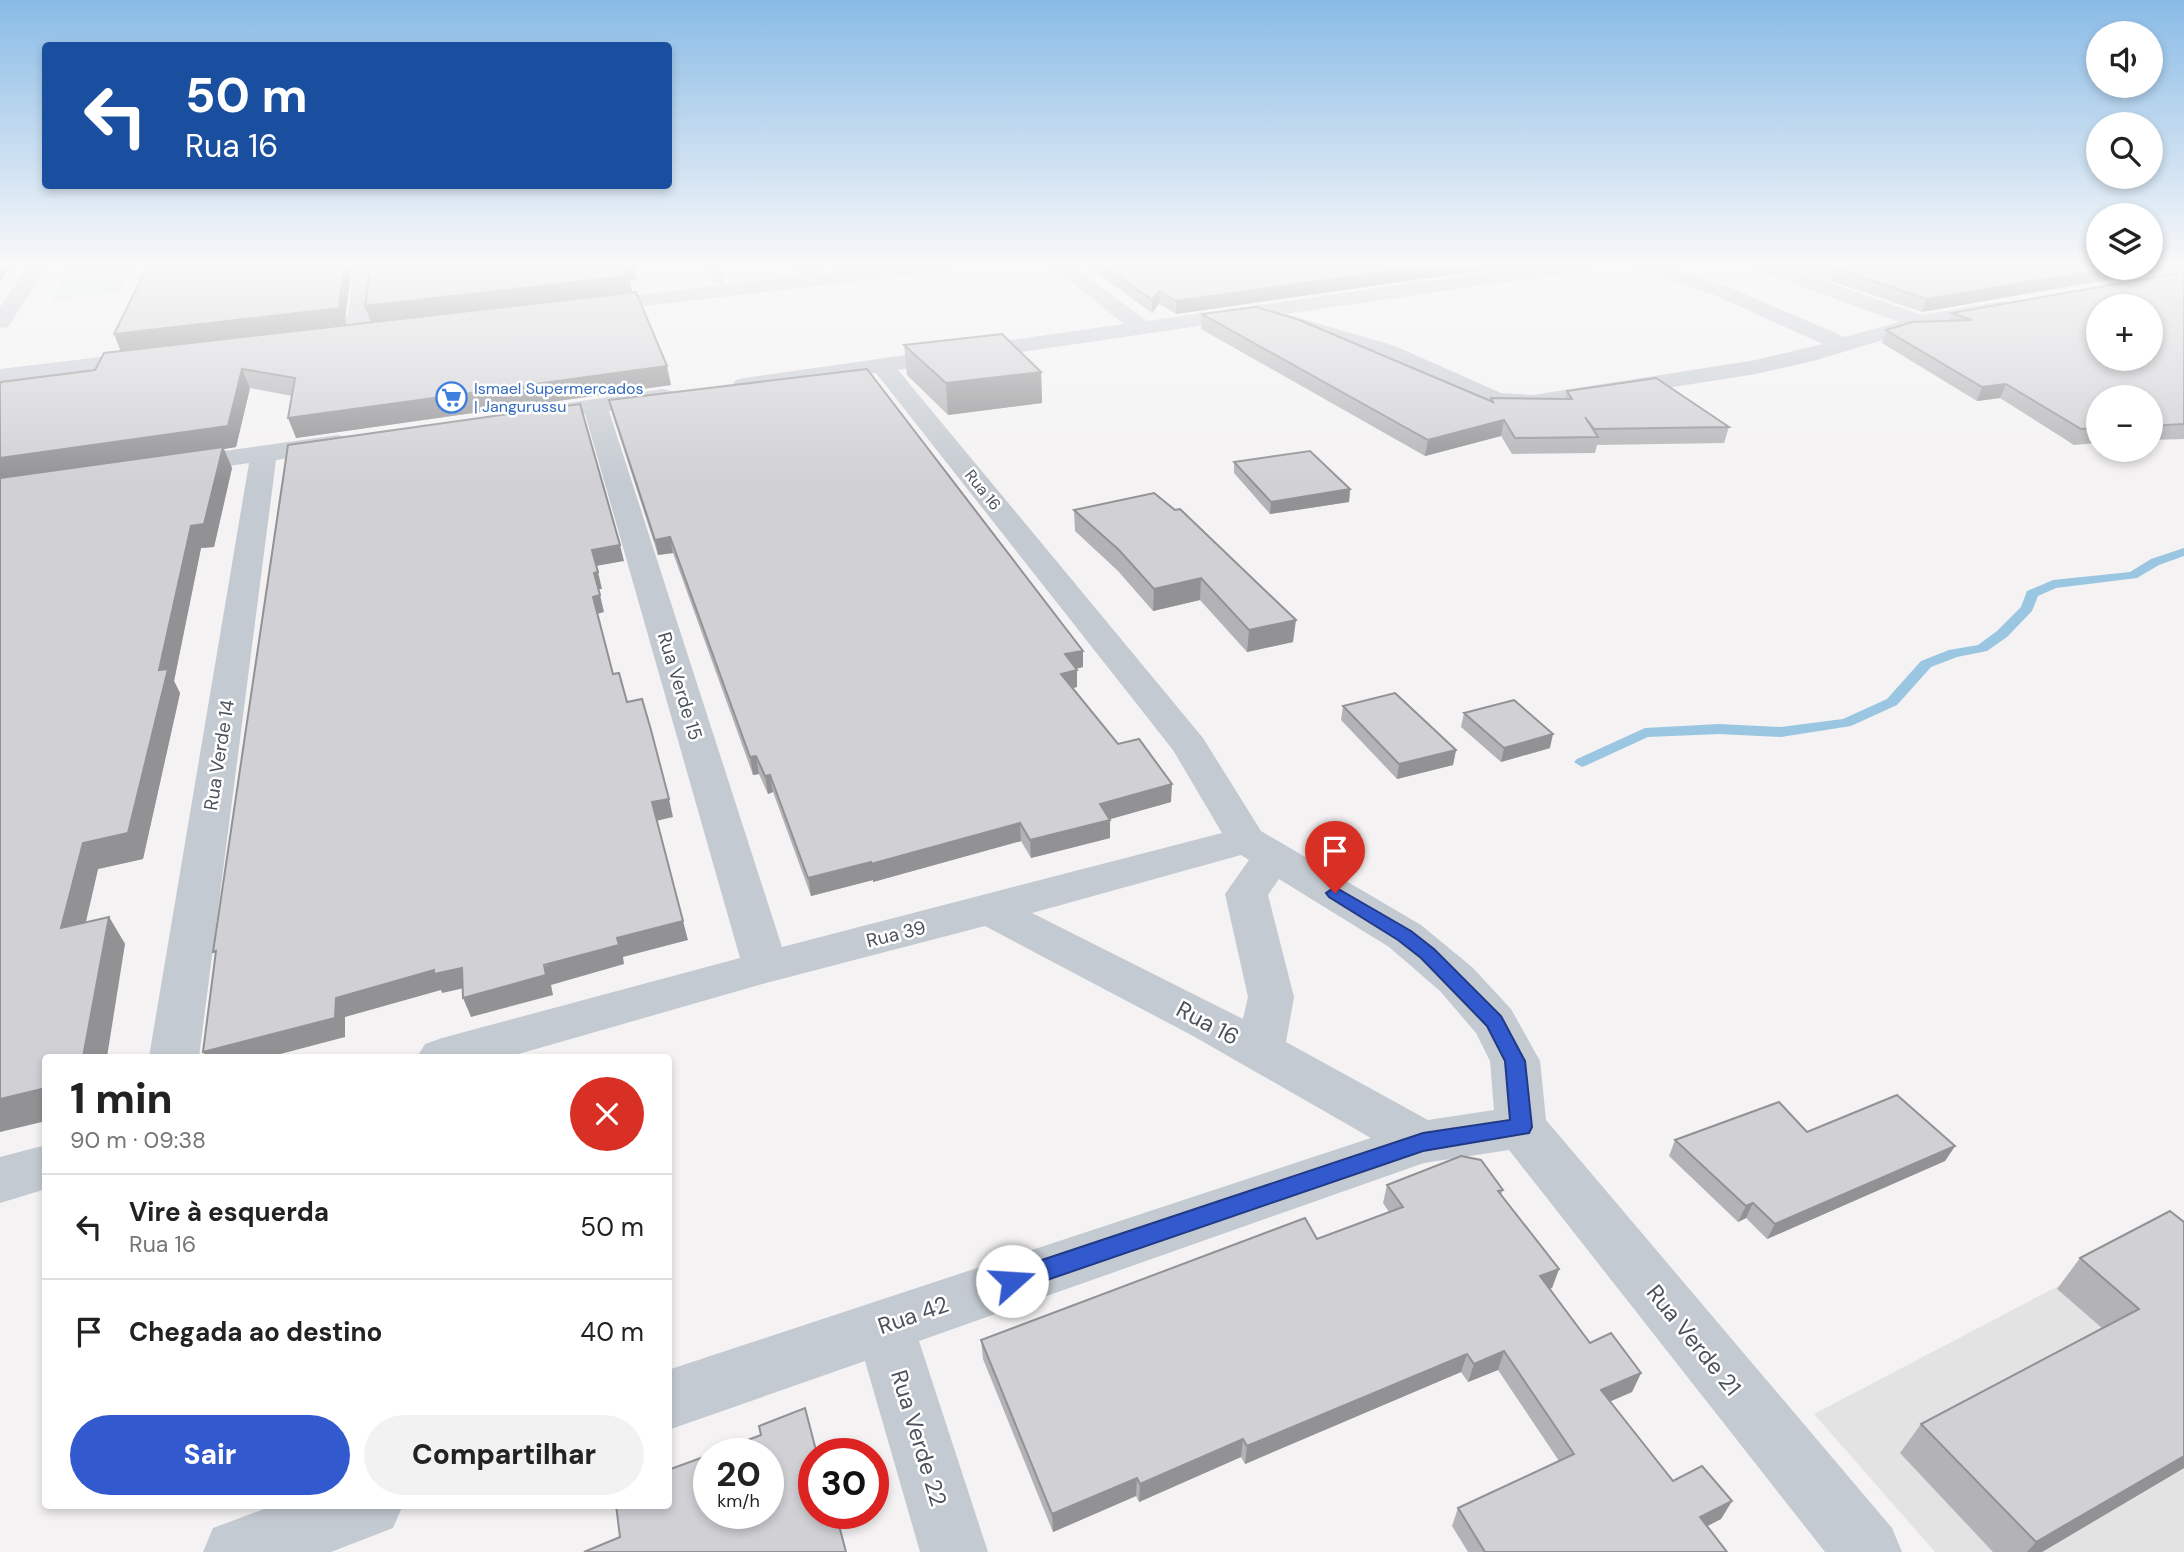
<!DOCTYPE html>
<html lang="pt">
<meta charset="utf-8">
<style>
body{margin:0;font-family:"DM Sans",sans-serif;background:#f2f2f2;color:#222;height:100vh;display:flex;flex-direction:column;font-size:26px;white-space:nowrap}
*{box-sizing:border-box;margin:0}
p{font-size:23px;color:#767676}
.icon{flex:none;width:38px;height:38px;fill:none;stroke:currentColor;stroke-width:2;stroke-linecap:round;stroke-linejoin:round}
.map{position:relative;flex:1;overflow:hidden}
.side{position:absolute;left:42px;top:1054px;width:630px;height:455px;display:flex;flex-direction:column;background:#fff;border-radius:7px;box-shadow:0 4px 10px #0003}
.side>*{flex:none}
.banner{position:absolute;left:42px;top:42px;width:630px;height:147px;border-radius:7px;box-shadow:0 4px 10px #0003;background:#1a4fa0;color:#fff;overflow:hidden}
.tools{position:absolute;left:2086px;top:21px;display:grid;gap:14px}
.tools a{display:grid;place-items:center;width:77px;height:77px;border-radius:50%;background:#fff;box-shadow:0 4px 10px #0003;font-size:35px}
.speed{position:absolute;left:693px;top:1438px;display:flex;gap:14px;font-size:35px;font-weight:700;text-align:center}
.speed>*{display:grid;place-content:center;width:91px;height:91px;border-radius:50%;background:#fff;box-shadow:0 4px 10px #0003;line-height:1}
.speed small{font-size:18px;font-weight:400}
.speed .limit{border:10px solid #d22;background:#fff;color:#111}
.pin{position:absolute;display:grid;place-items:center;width:60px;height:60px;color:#fff;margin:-72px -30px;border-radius:50% 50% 50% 0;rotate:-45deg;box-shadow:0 0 7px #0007}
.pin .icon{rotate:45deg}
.me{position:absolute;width:77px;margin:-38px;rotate:71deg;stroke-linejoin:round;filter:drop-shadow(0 0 5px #0008)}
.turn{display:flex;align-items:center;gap:24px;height:147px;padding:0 28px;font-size:32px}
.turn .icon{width:91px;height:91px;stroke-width:2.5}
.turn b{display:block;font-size:49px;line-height:60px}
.round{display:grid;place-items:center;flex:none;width:74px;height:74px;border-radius:37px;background:#f2f2f2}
.headline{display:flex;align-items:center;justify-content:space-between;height:119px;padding:0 28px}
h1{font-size:42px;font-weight:800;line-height:52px}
.cta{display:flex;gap:14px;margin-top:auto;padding:14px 28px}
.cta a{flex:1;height:80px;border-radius:42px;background:#325ace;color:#fff;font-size:28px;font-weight:800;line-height:80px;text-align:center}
.cta a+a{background:#f2f2f2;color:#222}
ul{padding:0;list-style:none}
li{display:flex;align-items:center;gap:21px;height:105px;padding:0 28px;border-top:2px solid #e0e0e0}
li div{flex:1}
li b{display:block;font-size:26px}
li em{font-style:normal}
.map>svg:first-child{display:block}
.education{fill:#e4e3e3}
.green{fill:#c7ebdb}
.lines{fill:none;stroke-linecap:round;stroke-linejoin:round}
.stream{fill:#9ac6e2;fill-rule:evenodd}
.lane{fill:#c4cad1;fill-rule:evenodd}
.street{fill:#c4cad1;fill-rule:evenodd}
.secondary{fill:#c7ccd7;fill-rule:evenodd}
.wall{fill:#b3b3b7}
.shaded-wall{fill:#929295}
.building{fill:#d0d0d5;stroke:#929295;stroke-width:2;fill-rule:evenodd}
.route{fill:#325ace;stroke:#203a86;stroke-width:2}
.labels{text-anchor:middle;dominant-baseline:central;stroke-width:5;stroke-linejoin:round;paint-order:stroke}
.far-shop-label{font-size:16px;fill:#366cbe;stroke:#fff;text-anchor:start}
.far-street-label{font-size:16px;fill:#4c525d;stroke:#fff}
.street-label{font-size:19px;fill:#4c525d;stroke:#fff}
.near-street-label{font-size:23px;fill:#4c525d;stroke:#fff}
</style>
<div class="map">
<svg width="2184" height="1552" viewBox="0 0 2184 1552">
<rect width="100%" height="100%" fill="#f4f2f2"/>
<path class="education" d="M2184 1220V1552H1935L1814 1414Z"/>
<path class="green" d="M134 265 122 292 51 300 71 266Z"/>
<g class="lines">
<path class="stream" d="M2184 548V556L2159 565 2137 578 2056 588 2038 596 2032 611 2007 637 1987 651 1957 657 1931 667 1897 705 1851 726 1781 737 1719 734 1648 737 1587 765 1582 767 1574 762 1577 759 1645 728 1719 724 1781 727 1843 719 1887 699 1921 661 1949 650 1978 645 1997 631 2021 607 2027 591 2053 580 2130 572 2151 559Z"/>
<path class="lane" d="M707 265H719L724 281 722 284H714Z"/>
<g class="street">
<path d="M29 265H48L8 327 0 328V307Z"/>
<path d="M355 265H375L369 321 366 326H350L347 321Z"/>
<path d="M793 265H813L825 280 822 284C807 288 801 277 793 265Z"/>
<path d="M1050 265H1072L1147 321 1538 265H1591L1582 271 1285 314 1395 346 1501 393 1533 395 1756 360 1823 344 1712 294 1633 269 1631 265H1661L1726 286 1845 337 1899 322 1754 269 1752 265H1780L1922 315 2004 301 2011 303 2014 307 2011 311 1923 328 1813 361 1756 374 1533 409 1489 405 1379 356 1276 325 1273 320 1281 314 898 370 1203 738 1261 831 1421 925 1472 967 1511 1009 1540 1061 1546 1120 1892 1528 1902 1552H1825L1509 1150 1424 1163 919 1341 988 1552H920L865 1361 668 1430V1370L1371 1138 1193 1036 985 926 766 983 508 1057H417L425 1044 442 1038 740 958 585 414 529 422 520 420 517 415 520 410 663 389 672 391 675 396 672 401 663 403 609 411 782 947 1222 833 1173 750 876 373 744 392 736 390 732 385 736 380 744 378 1124 324ZM1241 855 1249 860 1225 894 1248 997 1243 1019 1032 913ZM1279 879 1389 947 1440 991 1476 1033 1490 1061 1494 1110 1428 1120 1286 1042 1294 997 1268 895Z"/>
<path d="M338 435 347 437 351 443 347 449 276 460 199 1057H149L249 463 175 474 166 472 162 466 166 460 175 458Z"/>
<path d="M46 1145V1189L0 1203V1157Z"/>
<path d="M275 1505H403L393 1528 331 1552H203L213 1528Z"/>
</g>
<g class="secondary">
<path d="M890 265H952L943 271 586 313 579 311 576 307 579 303 586 301Z"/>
<path d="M421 308 428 310 432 314 428 318 293 336 285 334 282 329 285 324 293 322Z"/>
<path d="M151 351 159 353 162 358 159 363 0 383V369Z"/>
</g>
</g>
<g class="wall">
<path d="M148 265H352L345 319 347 325 371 323 365 306 637 280 630 281 632 292 671 385 296 438 292 396 250 388 236 447 224 449 232 468 214 547 201 548 174 681 180 693 143 859 98 869 86 922 109 917 125 944 46 1057 121 351Z"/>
<path d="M1086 265H1520L1176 314 1159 304 1152 313Z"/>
<path d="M1785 265H2184V267L1922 312Z"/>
<path d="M2184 272V439L2151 440V397H2098V443L2074 445 2000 398 1977 401 1882 343 1886 330 1949 321 1952 313Z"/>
<path d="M1202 314 1491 400V398L1565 399 1567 391 1729 427 1724 443 1597 445 1595 453 1512 454 1501 436 1425 456 1201 329Z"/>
<path d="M904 345 1041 372 1042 403 948 415 907 375Z"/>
<path d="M609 400 1083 667 1076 669 1077 687 1072 688 1118 744 1171 802 1110 819V838L1031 858 1021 841 873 882V880L811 896 773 792 768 794 759 774 753 775 673 553 658 555 612 413Z"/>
<path d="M1234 462 1350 489 1349 502 1270 514 1234 473Z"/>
<path d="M1154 493 1293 642 1247 652 1200 600 1153 611 1118 571 1075 531 1074 510Z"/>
<path d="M1343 706 1456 750 1453 765 1397 779 1341 720Z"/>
<path d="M1464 713 1550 748 1501 762 1461 727Z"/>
<path d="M1807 1132 1955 1146 1945 1161 1767 1239 1746 1218 1738 1222 1669 1156 1675 1140Z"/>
<path d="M1387 1185 1503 1190 1501 1195 1559 1269 1552 1288 1549 1289 1590 1343 1641 1373 1632 1392 1610 1401 1673 1481 1732 1501 1721 1519 1707 1526 1727 1552H1468L1452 1526 1458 1508 1559 1461 1498 1370 1468 1382 1461 1372 1245 1464 1241 1457 1139 1502 1136 1496 1053 1532 983 1359 981 1340 1317 1239 1389 1212 1383 1203Z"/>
<path d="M2184 1222V1468L2042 1552H1993L1900 1453 1921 1424 2102 1328 2057 1289 2080 1258Z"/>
</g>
<g class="shaded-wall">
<path d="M0 265H11L0 281Z"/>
<path d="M345 265H352L345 319 347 326 121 352 114 334 339 303Z"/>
<path d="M624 265H635L637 280 630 281 632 292 371 323 365 306Z"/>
<path d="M1433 265H1520L1176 314V301Z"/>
<path d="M2151 265H2184L1922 312 1927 299 2110 268H2151Z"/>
<path d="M1159 291V304L1152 313V300Z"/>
<path d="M667 366 671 385 296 438 288 418Z"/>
<path d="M242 369 250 388 236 447 224 449 232 468 214 547 201 548 174 681 180 693 143 859 98 869 78 955 61 928 83 843 159 670 191 526 0 481V458Z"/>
<path d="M1041 372 1042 403 948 415 946 383Z"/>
<path d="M2006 384 2000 398 1977 401 1982 387Z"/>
<path d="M1504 420 1501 436 1425 456 1428 440Z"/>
<path d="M1350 489 1349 502 1270 514 1271 502Z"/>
<path d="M670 537 673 553 658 555 655 540Z"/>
<path d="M620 545 624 561 596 566 592 550Z"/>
<path d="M598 572 602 589H598L594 573Z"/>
<path d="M1201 578 1200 600 1153 611 1154 589Z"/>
<path d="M600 595 604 612 597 614 593 597Z"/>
<path d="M1296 620 1293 642 1247 652 1249 630Z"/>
<path d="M1083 651V667L1065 671V654Z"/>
<path d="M1077 670V687L1061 691V674Z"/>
<path d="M1553 734 1550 748 1501 762 1504 748Z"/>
<path d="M1456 750 1453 765 1397 779 1399 764Z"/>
<path d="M756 756 759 774 753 775 750 757Z"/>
<path d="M770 775 773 792 768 794 765 776Z"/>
<path d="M1172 784 1171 802 1100 822V804Z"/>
<path d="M669 799 673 817 656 821 652 802Z"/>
<path d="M1110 820V838L1031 858 1030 840Z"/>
<path d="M1020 823 1021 841 873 882V880L811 896 808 878Z"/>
<path d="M109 917 125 944 107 1057H83Z"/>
<path d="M683 921 688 940 623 957 624 964 551 985 553 995 471 1017 463 998 617 938Z"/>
<path d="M462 968 469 987 442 993 441 990 345 1017V1037L269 1057H206L203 1052 336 998 434 970Z"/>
<path d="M46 1088V1121L0 1132V1099Z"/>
<path d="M1955 1146 1945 1161 1767 1239 1775 1224Z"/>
<path d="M1753 1203 1746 1218 1738 1222 1746 1206Z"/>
<path d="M1559 1269 1552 1288 1533 1295 1540 1276Z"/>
<path d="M1504 1351 1498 1370 1468 1382 1474 1364Z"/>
<path d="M1467 1354 1461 1372 1245 1464 1247 1446Z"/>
<path d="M1641 1373 1632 1392 1593 1409 1601 1390Z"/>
<path d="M1243 1439 1241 1457 1139 1502 1140 1484Z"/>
<path d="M2184 1456V1468L2042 1552H2027L2036 1542Z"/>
<path d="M1137 1478 1136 1496 1053 1532 1052 1514Z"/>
<path d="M1732 1501 1721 1519 1690 1535 1700 1517Z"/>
</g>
<g class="building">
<path d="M148 265H345L339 303 341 308 114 334Z"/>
<path d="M371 265H624L629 276 365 306Z"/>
<path d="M1104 265H1433L1176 301 1159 291 1152 300Z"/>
<path d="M1825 265H2098V268H2110L1927 299Z"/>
<path d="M2184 272V424L2151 426V397H2098V428L2081 429 2006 384 1982 387 1886 330 1912 322 1972 320 1952 313ZM2098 306H2151V359H2098Z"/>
<path d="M636 292 667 366 288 418 295 378 242 369 228 426 0 458V384L1 382 95 370 104 353Z"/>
<path d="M1256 307 1297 319 1493 402 1491 398 1572 399 1567 391 1656 378 1729 427 1594 429 1585 417 1598 437 1515 438 1504 420 1428 440 1202 314Z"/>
<path d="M1002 334 1041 372 946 383 904 345Z"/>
<path d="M867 369 1083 651 1065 654 1077 670 1061 674 1118 744 1139 739 1172 784 1100 804 1110 820 1030 840 1020 823 871 864V862L808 878 770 775 765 776 756 756 750 757 670 537 655 540 609 400Z"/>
<path d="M580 404 620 545 592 550 598 572 594 573 600 595 593 597 613 674 619 673 627 702 642 699 651 730 669 799 652 802 683 921 617 938 619 945 544 965 546 975 463 998 462 968 434 974V970L336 998 335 1018 203 1052 216 951 213 952 288 445Z"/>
<path d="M223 447 204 524 191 526 159 670 168 669 128 833 83 843 61 928 109 917 83 1057H46V1088L0 1099V478Z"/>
<path d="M1310 451 1350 489 1271 502 1234 462Z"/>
<path d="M1154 493 1175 510 1180 509 1296 620 1249 630 1201 578 1154 589 1119 550 1074 510Z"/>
<path d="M1395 693 1456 750 1399 764 1343 706Z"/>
<path d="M1514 700 1553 734 1504 748 1464 713Z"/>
<path d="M1897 1095 1955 1146 1775 1224 1753 1203 1746 1206 1675 1140 1779 1102 1807 1132Z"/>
<path d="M1461 1156 1481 1160 1503 1190 1498 1191 1559 1269 1540 1276 1590 1343 1611 1333 1641 1373 1601 1390 1673 1481 1702 1466 1732 1501 1700 1517 1727 1552H1485L1458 1508 1574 1454 1504 1351 1474 1364 1467 1354 1247 1446 1243 1439 1140 1484 1137 1478 1052 1514 981 1340 1305 1218 1317 1239 1403 1207 1387 1185Z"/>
<path d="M2170 1211 2184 1222V1456L2036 1542 1921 1424 2139 1309 2080 1258Z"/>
<path d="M805 1408 817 1454H814V1514H836L846 1552H584L620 1537 616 1505H668V1470L709 1455V1514H768V1454H710L761 1435 759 1426Z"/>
</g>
<linearGradient id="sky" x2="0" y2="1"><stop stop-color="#89bbe6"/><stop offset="0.55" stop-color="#faf9f9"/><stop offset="1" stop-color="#faf9f9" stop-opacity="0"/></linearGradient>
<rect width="2184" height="483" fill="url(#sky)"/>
<path class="route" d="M1335 887 1411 931 1434 949 1501 1016 1525 1061 1532 1127 1529 1133 1423 1151 1012 1292 1004 1289 1000 1281 1004 1274 1012 1270 1423 1133 1510 1120 1505 1061 1487 1026 1421 958 1398 940 1329 897 1326 893Z"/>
<defs>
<symbol id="supermarket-ring" viewBox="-11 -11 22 22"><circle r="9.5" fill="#fff" stroke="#3f7fe0" stroke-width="1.5"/><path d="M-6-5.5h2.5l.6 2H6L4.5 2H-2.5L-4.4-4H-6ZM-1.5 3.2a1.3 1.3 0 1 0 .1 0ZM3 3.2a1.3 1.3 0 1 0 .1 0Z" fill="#3f7fe0"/></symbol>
</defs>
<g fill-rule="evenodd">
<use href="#supermarket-ring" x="434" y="380" width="35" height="35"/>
</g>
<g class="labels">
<g class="far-shop-label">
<text x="474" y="388">Ismael Supermercados<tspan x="474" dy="18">| Jangurussu</tspan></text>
</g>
<g class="far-street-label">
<text transform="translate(983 490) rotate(51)">Rua 16</text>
</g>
<g class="street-label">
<text transform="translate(680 686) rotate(73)">Rua Verde 15</text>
<text transform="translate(219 755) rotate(-81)">Rua Verde 14</text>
<text transform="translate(896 934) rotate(-14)">Rua 39</text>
</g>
<g class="near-street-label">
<text transform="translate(1208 1023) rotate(28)">Rua 16</text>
<text transform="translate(913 1315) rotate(-19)">Rua 42</text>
<text transform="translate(1694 1340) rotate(51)">Rua Verde 21</text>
<text transform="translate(919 1438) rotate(73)">Rua Verde 22</text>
</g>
</g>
</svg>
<div class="tools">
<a><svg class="icon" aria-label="sound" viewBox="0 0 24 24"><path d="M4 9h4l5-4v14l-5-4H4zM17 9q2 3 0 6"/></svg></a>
<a><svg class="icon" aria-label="search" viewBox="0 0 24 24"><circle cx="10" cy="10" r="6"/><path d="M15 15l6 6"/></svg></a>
<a><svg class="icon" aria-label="layers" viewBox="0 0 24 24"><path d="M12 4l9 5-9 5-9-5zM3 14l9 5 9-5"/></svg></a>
<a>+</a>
<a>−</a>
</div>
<div class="speed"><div>20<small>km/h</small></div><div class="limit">30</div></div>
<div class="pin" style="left:1335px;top:893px;background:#d93025"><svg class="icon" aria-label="arrive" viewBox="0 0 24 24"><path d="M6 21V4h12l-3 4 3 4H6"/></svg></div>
<svg class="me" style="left:1012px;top:1281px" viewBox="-20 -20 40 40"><circle r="19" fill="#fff"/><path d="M0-13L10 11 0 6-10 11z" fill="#325ace"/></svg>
<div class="banner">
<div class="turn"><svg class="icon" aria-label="left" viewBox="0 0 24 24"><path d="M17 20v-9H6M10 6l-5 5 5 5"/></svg><div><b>50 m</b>Rua 16</div></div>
</div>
<section class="side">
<div class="headline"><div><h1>1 min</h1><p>90 m · 09:38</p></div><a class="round" style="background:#d93025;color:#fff"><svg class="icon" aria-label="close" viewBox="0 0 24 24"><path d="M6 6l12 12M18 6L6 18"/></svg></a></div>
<ul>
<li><svg class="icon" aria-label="left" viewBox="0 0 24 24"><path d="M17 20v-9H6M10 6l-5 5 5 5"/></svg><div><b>Vire à esquerda</b><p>Rua 16</p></div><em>50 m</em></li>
<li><svg class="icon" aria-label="arrive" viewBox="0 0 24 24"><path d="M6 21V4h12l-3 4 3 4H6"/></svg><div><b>Chegada ao destino</b></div><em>40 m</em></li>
</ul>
<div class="cta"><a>Sair</a><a>Compartilhar</a></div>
</section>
</div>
